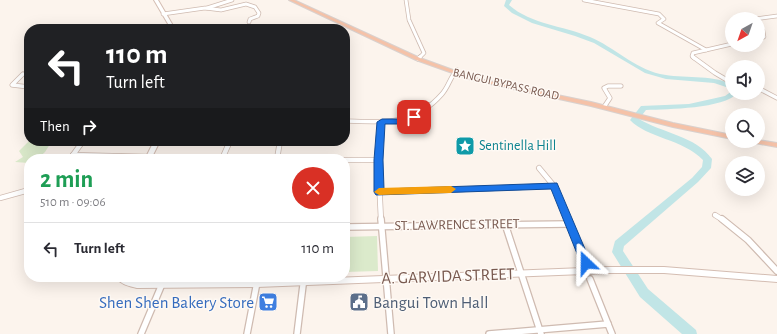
<!DOCTYPE html>
<meta charset="utf-8">
<style>
body{margin:0;font-family:"Alegreya Sans",sans-serif;background:#f2f2f3;color:#2b2b33;height:100vh;display:flex;flex-direction:column;font-size:15px;white-space:nowrap}
*{box-sizing:border-box;margin:0}
p{font-size:13px;color:#7c7c81}
.icon{flex:none;width:22px;height:22px;fill:none;stroke:currentColor;stroke-width:2;stroke-linecap:round;stroke-linejoin:round}
.map{position:relative;flex:1;overflow:hidden}
.sheet{position:absolute;left:24px;top:154px;width:326px;height:128px;display:flex;flex-direction:column;background:#fff;border-radius:16px;box-shadow:0 4px 16px #0002}
.sheet>*{flex:none}
.hud{position:absolute;left:24px;top:24px;width:326px;height:122px;border-radius:16px;box-shadow:0 4px 16px #0002;background:#202124;color:#fff;overflow:hidden}
.needle{width:26px;rotate:220deg}
.buttons{position:absolute;left:725px;top:12px;display:grid;gap:8px}
.buttons a{display:grid;place-items:center;width:40px;height:40px;border-radius:50%;background:#fff;box-shadow:0 4px 16px #0002;font-size:20px}
.pin{position:absolute;display:grid;place-items:center;width:34px;height:34px;color:#fff;margin:-17px;border-radius:8px;box-shadow:0 2px 6px #0006}
.me{position:absolute;width:44px;margin:-22px;rotate:337deg;stroke-linejoin:round;filter:drop-shadow(0 0 3px #0008)}
.turn{display:flex;align-items:center;gap:14px;height:84px;padding:0 16px;font-size:18px}
.turn .icon{width:52px;height:52px;stroke-width:2.5}
.turn b{display:block;font-size:28px;line-height:34px}
.then{display:flex;align-items:center;height:38px;padding:0 16px;background:#0003;gap:8px;font-size:15px}
.round{display:grid;place-items:center;flex:none;width:42px;height:42px;border-radius:21px;background:#f2f2f3}
.head{display:flex;align-items:center;justify-content:space-between;height:68px;padding:0 16px}
h1{font-size:24px;font-weight:700;line-height:30px;color:#1e9e55}
ul{padding:0;list-style:none}
li{display:flex;align-items:center;gap:12px;height:52px;padding:0 16px;border-top:1px solid #e1e1e2}
li div{flex:1}
li b{display:block;font-size:15px}
li em{font-style:normal}
.map>svg:first-child{display:block}
.green{fill:#dbeacb}
.lines{fill:none;stroke-linecap:round;stroke-linejoin:round}
.river{fill:#c1e5e6;fill-rule:evenodd}
.minor-far3-casing{stroke:#cfbbb1;stroke-width:4.5}
.minor-far2-casing{stroke:#cfbbb1;stroke-width:5}
.minor-far1-casing{stroke:#cfbbb1;stroke-width:6}
.minor-casing{stroke:#cfbbb1;stroke-width:8}
.secondary-casing{stroke:#d4bdb2;stroke-width:2}
.trunk-casing{stroke:#d9d1ce;stroke-width:2}
.minor-far3{stroke:#fff;stroke-width:3}
.minor-far2{stroke:#fff;stroke-width:3.5}
.minor-far1{stroke:#fff;stroke-width:4.5}
.minor{stroke:#fff;stroke-width:5.5}
.secondary{fill:#fff;fill-rule:evenodd}
.trunk{fill:#f5c2a8;fill-rule:evenodd}
.route{fill:#1a73e8;stroke:#114b97}
.slow{fill:#f59e0b}
.labels{text-anchor:middle;dominant-baseline:central;stroke-width:3;stroke-linejoin:round;paint-order:stroke}
.far-street-label{font-size:12px;fill:#78594f;stroke:#fef9f4}
.culture-label{font-size:14px;fill:#0d838f;stroke:#fef9f4;text-anchor:start}
.street-label{font-size:14px;fill:#78594f;stroke:#fef9f4}
.near-street-label{font-size:17px;fill:#78594f;stroke:#fef9f4}
.near-shop-label{font-size:17px;fill:#366cbe;stroke:#fef9f4;text-anchor:end}
.near-service-label{font-size:17px;fill:#4e5e75;stroke:#fef9f4;text-anchor:start}
</style>
<div class="map">
<svg width="777" height="334" viewBox="0 0 777 334">
<rect width="100%" height="100%" fill="#fcf4ed"/>
<g class="green">
<path d="M29 141H52L45 152 37 159H29V163L15 162 23 157 19 151Z"/>
<path d="M377 236 378 271 345 272V237Z"/>
</g>
<g class="lines">
<g class="river">
<path d="M506 0H512L509 5C532 25 562 25 590 37 614 47 634 68 660 74 684 79 709 74 732 84V89L714 83 666 79 645 73 594 43 575 36 532 23 512 13 504 6Z"/>
<path d="M732 91V93H738C723 109 668 109 646 110L639 119C662 133 696 136 712 159L711 168 698 182 624 246 623 251 648 289 696 330 697 334H682L640 297 612 252 615 241 692 178 702 167 703 160C683 139 647 138 630 120L641 106 689 104 725 96Z"/>
</g>
<defs>
<g id="minor-far3">
<path d="M406 0 409 20 424 53 419 58"/>
<path d="M584 0 659 14 664 19 658 23 706 50"/>
<path d="M207 8 232 0"/>
<path d="M163 14 205 8 221 10 246 4 255 7 259 13 258 16 250 19 249 22"/>
<path d="M755 19 777 16"/>
<path d="M758 25 763 31 764 37 758 40"/>
<path d="M694 58 692 56 693 53 732 44"/>
</g>
<g id="minor-far2">
<path d="M693 57 715 73 732 83"/>
<path d="M418 59 420 57"/>
<path d="M23 74 12 85 29 87"/>
<path d="M758 88 777 98"/>
<path d="M604 107 610 98 604 88 608 86H621"/>
<path d="M345 121C384 122 414 126 442 94 449 86 450 77 457 70"/>
<path d="M380 130 381 122"/>
</g>
<g id="minor-far1">
<path d="M380 129 378 160 381 220"/>
<path d="M73 155 231 159"/>
<path d="M70 159 83 141"/>
<path d="M222 159 230 141"/>
<path d="M277 159 280 141"/>
<path d="M345 160H378"/>
<path d="M539 168 554 186 568 220"/>
<path d="M379 192 554 186"/>
<path d="M0 198 29 190"/>
<path d="M715 215 723 220"/>
</g>
<g id="minor">
<path d="M381 219 391 334"/>
<path d="M568 219 586 263"/>
<path d="M722 219 748 240 777 271"/>
<path d="M505 224 541 334"/>
<path d="M345 227 569 224"/>
<path d="M590 279 612 334"/>
<path d="M141 334 165 277"/>
<path d="M247 334 258 277"/>
<path d="M297 334 304 277"/>
<path d="M489 334 608 324"/>
</g>
<g id="secondary">
<path d="M154 0H158L175 29H171Z"/>
<path d="M154 141H160L151 159H145Z"/>
<path d="M609 267H664L777 276V282L664 273H609L257 287 137 288C129 286 121 285 116 277H126L128 279 137 282 257 281Z"/>
</g>
<g id="trunk">
<path d="M289 0H294L420 58 475 78 591 102 673 123 732 135V139L673 127 591 106 472 80 416 60Z"/>
<path d="M758 140 777 143V147L755 143 752 141H758Z"/>
</g>
</defs>
<use href="#minor-far3" class="minor-far3-casing"/>
<use href="#minor-far2" class="minor-far2-casing"/>
<use href="#minor-far1" class="minor-far1-casing"/>
<use href="#minor" class="minor-casing"/>
<use href="#secondary" class="secondary-casing"/>
<use href="#trunk" class="trunk-casing"/>
<use href="#minor-far3" class="minor-far3"/>
<use href="#minor-far2" class="minor-far2"/>
<use href="#minor-far1" class="minor-far1"/>
<use href="#minor" class="minor"/>
<use href="#secondary" class="secondary"/>
<use href="#trunk" class="trunk"/>
</g>
<path class="route" d="M414 115H417V119L400 124H385L383 160 384 189 557 183 591 263 590 266 586 268 582 266 551 189 376 195 374 192V160L377 122 382 119H399Z"/>
<path class="slow" d="M451 186 456 189 451 193 379 195 374 192 379 188Z"/>
<defs>
<symbol id="sight-square" viewBox="-11 -11 22 22"><rect x="-9" y="-9" width="18" height="18" rx="4" fill="#0f9aa8" stroke="#fef9f4"/><path d="M0-6L1.8-2.2L6-1.7L2.9 1.2L3.7 5.4L0 3.3L-3.7 5.4L-2.9 1.2L-6-1.7L-1.8-2.2Z" fill="#fff"/></symbol>
<symbol id="supermarket-square" viewBox="-11 -11 22 22"><rect x="-9" y="-9" width="18" height="18" rx="4" fill="#3f7fe0" stroke="#fef9f4"/><path d="M-6-5.5h2.5l.6 2H6L4.5 2H-2.5L-4.4-4H-6ZM-1.5 3.2a1.3 1.3 0 1 0 .1 0ZM3 3.2a1.3 1.3 0 1 0 .1 0Z" fill="#fff"/></symbol>
<symbol id="civic-square" viewBox="-11 -11 22 22"><rect x="-9" y="-9" width="18" height="18" rx="4" fill="#5c6f8a" stroke="#fef9f4"/><path d="M-.6-6.5H3V-4.5H.6V-3L4-1V1h2V6H-6V1h2V-1L-.6-3ZM-1.2 2.5V6h2.4V2.5Z" fill="#fff"/></symbol>
</defs>
<g fill-rule="evenodd">
<use href="#sight-square" x="454" y="135" width="22" height="22"/>
<use href="#supermarket-square" x="257" y="291" width="22" height="22"/>
<use href="#civic-square" x="348" y="291" width="22" height="22"/>
</g>
<g class="labels">
<g class="far-street-label">
<text transform="translate(506 84) rotate(13)">BANGUI BYPASS ROAD</text>
</g>
<g class="culture-label">
<text x="479" y="146">Sentinella Hill</text>
</g>
<g class="street-label">
<text transform="translate(457 225) rotate(-1)">ST. LAWRENCE STREET</text>
</g>
<g class="near-street-label">
<text transform="translate(448 276) rotate(-2)">A. GARVIDA STREET</text>
</g>
<g class="near-shop-label">
<text x="254" y="302">Shen Shen Bakery Store</text>
</g>
<g class="near-service-label">
<text x="373" y="302">Bangui Town Hall</text>
</g>
</g>
</svg>
<div class="buttons">
<a><svg class="needle" viewBox="-14 -14 28 28"><path d="M0-13l5 13h-10z" fill="#e53935"/><path d="M0 13l5-13h-10z" fill="#7c7c81"/></svg></a>
<a><svg class="icon" aria-label="sound" viewBox="0 0 24 24"><path d="M4 9h4l5-4v14l-5-4H4zM17 9q2 3 0 6"/></svg></a>
<a><svg class="icon" aria-label="search" viewBox="0 0 24 24"><circle cx="10" cy="10" r="6"/><path d="M15 15l6 6"/></svg></a>
<a><svg class="icon" aria-label="layers" viewBox="0 0 24 24"><path d="M12 4l9 5-9 5-9-5zM3 14l9 5 9-5"/></svg></a>
</div>
<div class="pin" style="left:414px;top:117px;background:#d93025"><svg class="icon" aria-label="arrive" viewBox="0 0 24 24"><path d="M6 21V4h12l-3 4 3 4H6"/></svg></div>
<svg class="me" style="left:586px;top:263px" viewBox="-20 -20 40 40"><path d="M0-17L14 15 0 8-14 15z" fill="#1a73e8" stroke="#fff" stroke-width="4"/></svg>
<div class="hud">
<div class="turn"><svg class="icon" aria-label="left" viewBox="0 0 24 24"><path d="M17 20v-9H6M10 6l-5 5 5 5"/></svg><div><b>110 m</b>Turn left</div></div>
<div class="then">Then<svg class="icon" aria-label="right" viewBox="0 0 24 24"><path d="M7 20v-9h11M14 6l5 5-5 5"/></svg></div>
</div>
<section class="sheet">
<div class="head"><div><h1>2 min</h1><p>510 m · 09:06</p></div><a class="round" style="background:#d93025;color:#fff"><svg class="icon" aria-label="close" viewBox="0 0 24 24"><path d="M6 6l12 12M18 6L6 18"/></svg></a></div>
<ul>
<li><svg class="icon" aria-label="left" viewBox="0 0 24 24"><path d="M17 20v-9H6M10 6l-5 5 5 5"/></svg><div><b>Turn left</b></div><em>110 m</em></li>
</ul>
</section>
</div>
